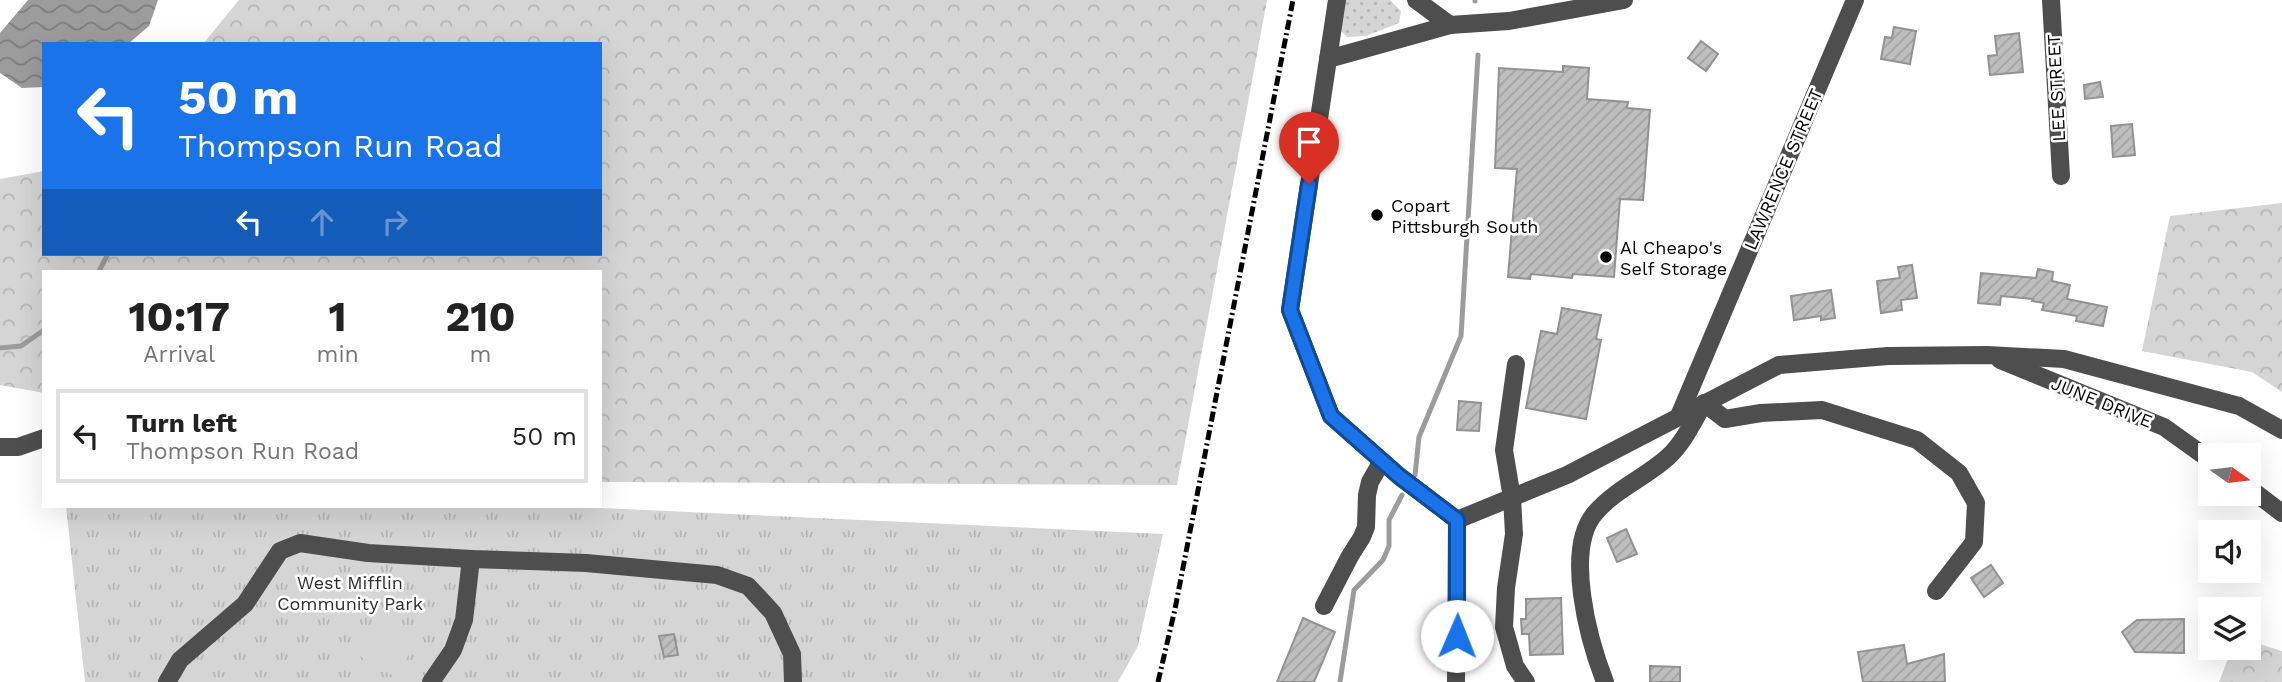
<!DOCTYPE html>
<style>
body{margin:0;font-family:"Work Sans",sans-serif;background:#f6f6f6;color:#222;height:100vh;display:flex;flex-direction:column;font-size:26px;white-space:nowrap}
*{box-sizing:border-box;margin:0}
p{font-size:23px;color:#767676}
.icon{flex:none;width:38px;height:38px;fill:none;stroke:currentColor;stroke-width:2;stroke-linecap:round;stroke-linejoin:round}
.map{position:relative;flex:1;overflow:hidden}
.drawer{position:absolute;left:42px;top:270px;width:560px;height:238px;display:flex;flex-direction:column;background:#fff;border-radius:0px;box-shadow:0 7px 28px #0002}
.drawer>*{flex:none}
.banner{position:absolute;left:42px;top:42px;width:560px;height:214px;border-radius:0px;box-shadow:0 7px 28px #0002;background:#1a73e8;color:#fff;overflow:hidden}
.needle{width:46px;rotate:104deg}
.fabs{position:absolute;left:2198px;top:443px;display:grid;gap:14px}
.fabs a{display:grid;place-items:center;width:63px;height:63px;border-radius:0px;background:#fff;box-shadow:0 7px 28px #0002;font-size:35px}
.pin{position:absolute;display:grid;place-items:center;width:60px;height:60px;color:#fff;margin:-72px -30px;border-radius:50% 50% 50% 0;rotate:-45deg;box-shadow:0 0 7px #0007}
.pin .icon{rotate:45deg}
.me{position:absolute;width:77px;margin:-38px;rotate:1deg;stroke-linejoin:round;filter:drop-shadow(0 0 5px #0008)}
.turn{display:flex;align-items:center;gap:24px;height:147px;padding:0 21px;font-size:32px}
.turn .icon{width:91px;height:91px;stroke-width:2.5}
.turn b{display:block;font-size:49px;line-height:60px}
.lanes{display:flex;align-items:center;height:66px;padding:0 21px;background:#0003;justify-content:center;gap:35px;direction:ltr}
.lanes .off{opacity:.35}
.eta{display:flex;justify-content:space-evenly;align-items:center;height:119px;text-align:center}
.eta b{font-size:42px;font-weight:700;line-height:49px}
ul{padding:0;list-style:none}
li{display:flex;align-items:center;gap:21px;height:94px;margin:0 14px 10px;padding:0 7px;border:4px solid #e0e0e0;border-radius:0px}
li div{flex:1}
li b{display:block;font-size:26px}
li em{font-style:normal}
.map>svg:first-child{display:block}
.grass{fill:url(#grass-dots)}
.forest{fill:url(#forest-crowns)}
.park{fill:url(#park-tufts)}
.pitch{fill:#d5d5d5}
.water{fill:url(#water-waves)}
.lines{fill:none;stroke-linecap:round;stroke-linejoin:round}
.stream{stroke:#9c9c9c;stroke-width:5}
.building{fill:url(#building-hatch);stroke:#929292;stroke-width:2}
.minor{stroke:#4e4e4e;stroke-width:18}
.rail{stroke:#000;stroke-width:5;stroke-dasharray:10 3.5 2 3.5;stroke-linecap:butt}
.route-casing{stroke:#114b97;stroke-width:18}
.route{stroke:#1a73e8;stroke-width:12}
.poi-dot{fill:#000;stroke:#fff;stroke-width:2.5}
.labels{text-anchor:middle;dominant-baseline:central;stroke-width:5;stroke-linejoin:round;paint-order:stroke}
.street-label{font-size:18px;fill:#000;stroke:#fff}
.poi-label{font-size:18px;fill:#000;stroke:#fff;text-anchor:start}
.park-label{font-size:18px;fill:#2c2c2c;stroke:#fff}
</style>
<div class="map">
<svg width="2282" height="682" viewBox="0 0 2282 682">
<defs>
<pattern id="grass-dots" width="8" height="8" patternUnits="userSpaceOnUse" patternTransform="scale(1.75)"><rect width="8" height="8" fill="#d5d5d5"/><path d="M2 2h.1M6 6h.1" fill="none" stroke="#b5b5b5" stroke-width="1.8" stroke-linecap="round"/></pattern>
<pattern id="forest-crowns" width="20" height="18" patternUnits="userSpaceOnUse" patternTransform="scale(1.75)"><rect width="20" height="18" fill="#d5d5d5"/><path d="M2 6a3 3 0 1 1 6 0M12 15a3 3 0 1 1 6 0" fill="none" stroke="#b5b5b5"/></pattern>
<pattern id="park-tufts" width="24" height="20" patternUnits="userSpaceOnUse" patternTransform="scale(1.75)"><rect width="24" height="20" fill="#d5d5d5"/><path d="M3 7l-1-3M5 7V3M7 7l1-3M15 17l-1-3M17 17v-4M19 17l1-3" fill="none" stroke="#b5b5b5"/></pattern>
<pattern id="water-waves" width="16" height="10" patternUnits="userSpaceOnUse" patternTransform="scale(1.75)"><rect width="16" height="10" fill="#9c9c9c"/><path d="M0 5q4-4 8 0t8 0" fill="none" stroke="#7d7d7d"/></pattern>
<pattern id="building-hatch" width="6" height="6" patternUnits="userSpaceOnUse" patternTransform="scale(1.75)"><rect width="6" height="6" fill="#bebebe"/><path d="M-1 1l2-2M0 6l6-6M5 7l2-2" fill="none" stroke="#a2a2a2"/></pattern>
</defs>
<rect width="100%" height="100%" fill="#fff"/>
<path class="grass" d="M1340 0H1390L1401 11 1399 23 1366 36 1347 37 1340 30Z"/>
<g class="forest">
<path d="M239 0H1267L1177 485 600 482V271H44V393L0 385V179L44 171V254H600V44H203Z"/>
<path d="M2282 203V392L2252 372 2142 351 2170 216Z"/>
<path d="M2249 641 2282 651V682H2219L2232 648H2249Z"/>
</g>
<path class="park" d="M66 506H559L1163 534 1138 646 1118 682H85Z"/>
<path class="pitch" d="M377 626 414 644 397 678 358 655Z"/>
<path class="water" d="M28 0H158L149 26 128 44H44V87L22 88 0 73V33Z"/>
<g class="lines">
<g class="stream">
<path d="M1475 0V1"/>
<path d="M99 271 108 254"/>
<path d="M0 348 21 346 44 330"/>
<path d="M1415 475 1419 437 1461 336 1478 55"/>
<path d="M1340 682 1354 590 1383 560 1389 546V520L1402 495"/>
</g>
</g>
<g class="building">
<path d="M1894 27 1916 31 1910 64 1881 59 1885 37 1892 38Z"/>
<path d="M2019 33 2023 72 1990 75 1988 56 1997 55 1995 36Z"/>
<path d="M1701 41 1718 54 1706 71 1688 58Z"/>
<path d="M1563 66 1589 68 1587 99 1628 102 1627 108 1650 110 1643 200 1620 199 1614 277 1573 274 1572 278 1531 274 1530 279 1508 277 1517 169 1495 168 1499 68 1563 72Z"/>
<path d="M2100 82 2103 97 2085 99 2084 85Z"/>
<path d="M2132 124 2135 155 2113 157 2111 126Z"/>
<path d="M1912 265 1917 298 1901 300 1902 310 1881 313 1877 281 1900 278 1898 267Z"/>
<path d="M2038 269 2053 272 2052 281 2070 285 2067 299 2107 307 2103 326 2076 321 2077 316 2042 310 2044 303 2032 301 2033 299 2001 296 2000 305 1978 303 1981 273 2036 278Z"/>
<path d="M1831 290 1835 318 1821 320V316L1794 320 1791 296Z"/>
<path d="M1562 308 1601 315 1596 339 1601 340 1586 419 1526 408 1541 331 1557 334Z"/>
<path d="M1459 401 1481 403 1479 431 1457 430Z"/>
<path d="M1626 529 1637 554 1617 562 1607 538Z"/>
<path d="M1991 565 2003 583 1984 597 1971 578Z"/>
<path d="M1561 598 1563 654 1530 655 1529 634H1522L1521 619H1526V599Z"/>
<path d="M1303 618 1335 632 1314 682H1277Z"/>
<path d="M2184 619V653L2135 652 2122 632 2137 620Z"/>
<path d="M674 634 678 655 664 657 659 636Z"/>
<path d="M1904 645 1907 664 1944 654 1945 682H1863L1858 652Z"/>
<path d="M1650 666 1680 667V682H1650Z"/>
</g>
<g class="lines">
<g class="minor">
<path d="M1337 0 1290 310 1331 416 1399 476 1457 520"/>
<path d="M2051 0 2061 176"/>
<path d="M1450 25 1509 21 1624 0"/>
<path d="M1328 59 1450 25 1416 0"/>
<path d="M2000 360 2164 427 2210 460"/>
<path d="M1516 364 1504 450 1512 498 1514 534 1506 588 1504 627 1515 666 1526 682"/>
<path d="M1679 416 1855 0"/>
<path d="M0 447H18L44 438"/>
<path d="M2249 488 2282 513"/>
<path d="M1457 520 1567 475 1779 365 1888 356 1987 355 2064 359 2239 406 2282 430"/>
<path d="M1324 606 1350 556 1362 537 1366 527 1367 495 1370 482 1382 461"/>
<path d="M167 682 180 660 245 604 280 551 300 543 368 553 471 559 586 563 717 575 748 586 773 613 792 654 793 682"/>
<path d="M431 682 453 650 464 620 471 559"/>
<path d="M1456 682 1457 520"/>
<path d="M1605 682C1589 641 1563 548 1596 512 1616 489 1646 477 1668 457 1684 442 1693 422 1704 403L1725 419 1761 413 1822 410 1917 440 1959 473 1976 503 1974 542 1936 591"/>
</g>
<path class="rail" d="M1158 682 1175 609 1293 0"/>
</g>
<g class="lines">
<defs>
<path id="route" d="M1309 184 1290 310 1331 416 1399 476 1457 520V636"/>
</defs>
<use href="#route" class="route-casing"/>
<use href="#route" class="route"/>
</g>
<g class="poi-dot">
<circle cx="1377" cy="215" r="7"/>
<circle cx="1606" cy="257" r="7"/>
</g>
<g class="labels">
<g class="street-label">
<text transform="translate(2056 88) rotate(-93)">LEE STREET</text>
<text transform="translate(1783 169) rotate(-67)">LAWRENCE STREET</text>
<text transform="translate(2102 402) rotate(22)">JUNE DRIVE</text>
</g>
<g class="poi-label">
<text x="1391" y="205">Copart<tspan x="1391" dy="21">Pittsburgh South</tspan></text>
<text x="1620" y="247">Al Cheapo's<tspan x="1620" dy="21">Self Storage</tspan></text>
</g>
<g class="park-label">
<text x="350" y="582">West Mifflin<tspan x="350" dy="21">Community Park</tspan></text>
</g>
</g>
</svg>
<div class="fabs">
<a><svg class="needle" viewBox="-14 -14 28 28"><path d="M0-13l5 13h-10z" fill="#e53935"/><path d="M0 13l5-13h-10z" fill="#767676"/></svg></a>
<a><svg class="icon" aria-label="sound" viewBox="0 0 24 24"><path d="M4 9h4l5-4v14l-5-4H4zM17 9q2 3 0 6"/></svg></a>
<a><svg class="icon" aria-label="layers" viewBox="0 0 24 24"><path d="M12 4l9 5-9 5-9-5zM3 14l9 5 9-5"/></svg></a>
</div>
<div class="pin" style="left:1309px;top:184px;background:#d93025"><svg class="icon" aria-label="arrive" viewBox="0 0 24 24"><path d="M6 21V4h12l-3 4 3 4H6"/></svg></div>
<svg class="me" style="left:1457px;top:636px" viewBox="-20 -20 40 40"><circle r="19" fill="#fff"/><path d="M0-13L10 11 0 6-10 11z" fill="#1a73e8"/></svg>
<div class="banner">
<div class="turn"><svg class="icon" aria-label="left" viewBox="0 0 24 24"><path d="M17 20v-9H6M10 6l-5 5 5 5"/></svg><div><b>50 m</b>Thompson Run Road</div></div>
<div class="lanes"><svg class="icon" aria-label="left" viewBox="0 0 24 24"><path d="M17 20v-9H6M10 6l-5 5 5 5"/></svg><svg class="icon off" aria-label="ahead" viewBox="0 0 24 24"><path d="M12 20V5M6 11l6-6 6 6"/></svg><svg class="icon off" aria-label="right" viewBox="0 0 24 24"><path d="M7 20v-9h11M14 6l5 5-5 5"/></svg></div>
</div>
<section class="drawer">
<div class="eta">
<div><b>10:17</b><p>Arrival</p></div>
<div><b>1</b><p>min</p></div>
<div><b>210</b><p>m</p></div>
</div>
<ul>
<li><svg class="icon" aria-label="left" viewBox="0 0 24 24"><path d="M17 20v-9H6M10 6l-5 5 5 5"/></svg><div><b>Turn left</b><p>Thompson Run Road</p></div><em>50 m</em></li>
</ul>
</section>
</div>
